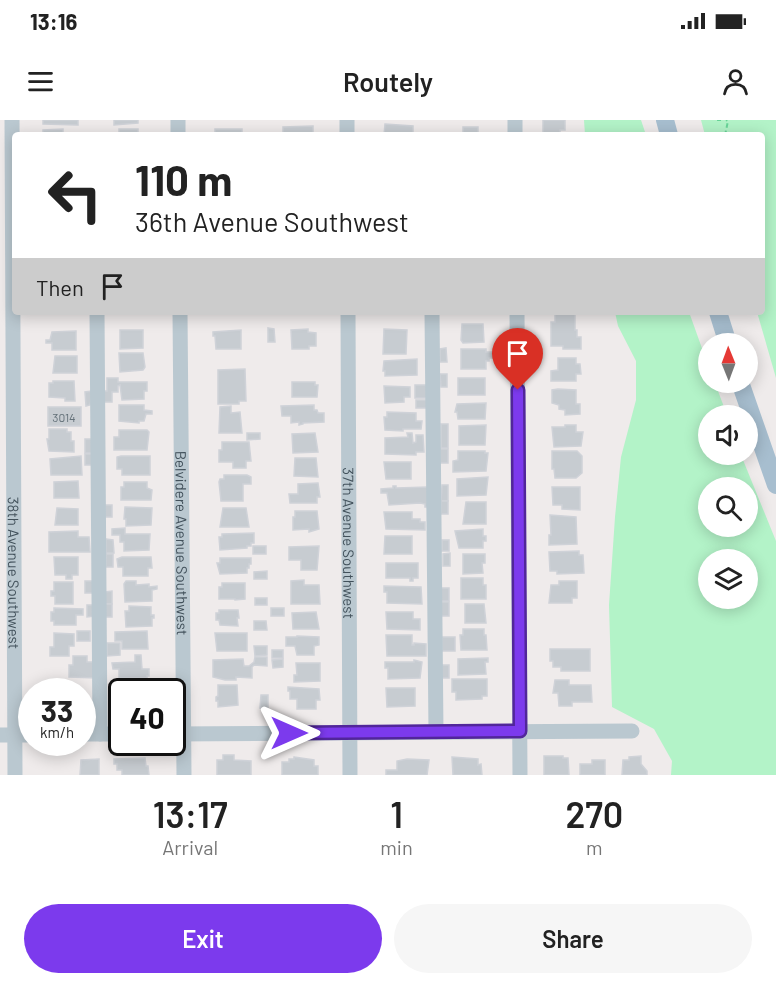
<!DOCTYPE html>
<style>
body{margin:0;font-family:Barlow,sans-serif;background:#f6f6f6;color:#222;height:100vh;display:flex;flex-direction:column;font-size:22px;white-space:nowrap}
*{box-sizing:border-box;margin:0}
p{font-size:20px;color:#767676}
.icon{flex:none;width:33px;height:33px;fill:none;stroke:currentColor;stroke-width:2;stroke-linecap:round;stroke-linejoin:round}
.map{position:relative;height:655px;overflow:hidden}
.panel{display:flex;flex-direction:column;background:#fff;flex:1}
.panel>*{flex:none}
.top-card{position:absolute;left:12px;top:12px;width:753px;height:183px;border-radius:6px;box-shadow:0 3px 15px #0003;background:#fff;color:#222;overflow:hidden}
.needle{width:39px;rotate:359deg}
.controls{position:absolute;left:698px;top:213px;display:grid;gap:12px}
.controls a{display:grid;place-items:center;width:60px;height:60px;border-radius:50%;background:#fff;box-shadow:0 3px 15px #0003;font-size:30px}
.speed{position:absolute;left:18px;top:558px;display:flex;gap:12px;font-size:30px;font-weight:700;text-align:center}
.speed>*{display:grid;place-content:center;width:78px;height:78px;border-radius:50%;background:#fff;box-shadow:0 3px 15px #0003;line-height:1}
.speed small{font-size:15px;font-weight:400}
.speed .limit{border:3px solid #111;border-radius:9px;background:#fff;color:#111}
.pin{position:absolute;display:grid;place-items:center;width:51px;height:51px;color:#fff;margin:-62px -26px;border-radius:50% 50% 50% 0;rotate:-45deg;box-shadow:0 0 6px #0007}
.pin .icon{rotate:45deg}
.me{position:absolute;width:66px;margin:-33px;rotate:90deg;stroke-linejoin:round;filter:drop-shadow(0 0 4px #0008)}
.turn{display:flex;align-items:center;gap:21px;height:126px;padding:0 24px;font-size:27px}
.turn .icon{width:78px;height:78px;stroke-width:2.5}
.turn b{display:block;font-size:42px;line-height:51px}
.then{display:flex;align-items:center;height:57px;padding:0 24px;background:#0003;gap:12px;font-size:22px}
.eta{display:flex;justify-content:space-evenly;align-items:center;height:102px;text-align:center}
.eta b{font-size:36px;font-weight:600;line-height:42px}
.primary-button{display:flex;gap:12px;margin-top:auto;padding:12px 24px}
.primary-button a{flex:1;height:69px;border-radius:36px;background:#7c3aed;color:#fff;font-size:24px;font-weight:600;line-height:69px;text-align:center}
.primary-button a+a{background:#f6f6f6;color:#222}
.status{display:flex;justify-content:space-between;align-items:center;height:42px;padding:0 30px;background:#fff;direction:ltr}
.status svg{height:16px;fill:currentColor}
header{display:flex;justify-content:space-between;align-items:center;height:78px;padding:0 24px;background:#fff;font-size:27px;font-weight:600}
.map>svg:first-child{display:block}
.green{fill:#b3f3c8;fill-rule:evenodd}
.building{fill:#c7ccd1;stroke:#cfd2d8;stroke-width:1.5}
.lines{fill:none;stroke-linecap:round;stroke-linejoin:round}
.path{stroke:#68d498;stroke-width:2;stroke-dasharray:4.5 3;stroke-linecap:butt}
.minor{stroke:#bac8d0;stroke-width:15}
.major{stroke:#a7becf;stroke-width:18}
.route-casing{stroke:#51269a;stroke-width:15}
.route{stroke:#7c3aed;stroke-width:10}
.labels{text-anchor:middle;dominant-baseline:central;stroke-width:4.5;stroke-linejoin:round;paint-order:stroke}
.number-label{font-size:12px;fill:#637078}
.street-label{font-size:15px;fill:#42515b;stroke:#fff}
</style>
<div class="status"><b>13:16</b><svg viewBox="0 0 49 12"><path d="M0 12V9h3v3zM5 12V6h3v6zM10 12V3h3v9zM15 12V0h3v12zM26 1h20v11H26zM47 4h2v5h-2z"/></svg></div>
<header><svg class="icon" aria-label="menu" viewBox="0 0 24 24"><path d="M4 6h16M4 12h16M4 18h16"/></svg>Routely<svg class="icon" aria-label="person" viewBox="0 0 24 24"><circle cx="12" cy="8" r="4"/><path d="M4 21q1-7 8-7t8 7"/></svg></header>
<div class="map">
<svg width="776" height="655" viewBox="0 0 776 655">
<rect width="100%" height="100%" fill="#efebeb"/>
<g class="green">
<path d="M584 0H641L646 15H585Z"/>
<path d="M701 0H776V258L757 192H762V15H705Z"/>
<path d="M615 192H689L708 245V262L715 263 727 295 708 296V334L741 335 776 421V655H671L672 641 654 609 612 587 609 485 615 397 621 337 636 280V241L618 206ZM708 368H747V406H708ZM708 440H747V478H708Z"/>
</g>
<g class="building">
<path d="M43 0H78V5L43 4Z"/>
<path d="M114 0H138V3L114 5Z"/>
<path d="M543 0H565V10H560V15H543Z"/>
<path d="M385 4 413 6V15H384Z"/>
<path d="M313 6V15H283V7Z"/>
<path d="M463 7H478V15H485H463Z"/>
<path d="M63 9V15H43V10Z"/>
<rect x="119" y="9" width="19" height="6"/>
<rect x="215" y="9" width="27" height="6"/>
<path d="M555 192H575V210H577V217H581V229H563V226H551V202H555Z"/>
<path d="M462 204H483L484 222 463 223 461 220Z"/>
<path d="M268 208 274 209 275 222H268Z"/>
<path d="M308 209V212L316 213V226H309V229H292L291 210Z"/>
<path d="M384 209 407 210 406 234H383Z"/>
<path d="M120 210H143V228L120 229Z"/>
<path d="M241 210V229H216L215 216H213V212Z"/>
<path d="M76 211V230H52V223H46V220H50L52 212Z"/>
<path d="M446 228 447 242H440V229Z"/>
<path d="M461 229H486V232H494V238H489V241H486V249H461Z"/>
<path d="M119 233H143L145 247 143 250 120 252Z"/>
<path d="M55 236H77V253H53Z"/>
<path d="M558 238H576V244H580L581 254H576V261H551V251L558 250Z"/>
<path d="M417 239V255L385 256V251H383L384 241Z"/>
<path d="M245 249 246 281H239V284H218V250Z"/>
<path d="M440 254H447V267H441Z"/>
<path d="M107 258H118V262H147V271H144V279L122 280 120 265 118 266V272H112V282H103V271H107Z"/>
<rect x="458" y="258" width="27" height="17"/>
<path d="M53 261H74L75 281H65V278L49 277V263H53Z"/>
<path d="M292 262H315V265H318L317 277H292Z"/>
<rect x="415" y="265" width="12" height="13"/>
<path d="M384 266 410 267V277H404V282L385 283Z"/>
<path d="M558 269 576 270V284H580V294L565 295V290L559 289V285L552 283V270Z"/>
<path d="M93 271 90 285 86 286 85 272Z"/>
<rect x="416" y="280" width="13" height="8"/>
<path d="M486 283 485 299H458L457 292H455L457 284Z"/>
<path d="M119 285H144V290L152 291V294H146L144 301H139V303L119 301Z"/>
<path d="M314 285V290H317L318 293H324V302L303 303V304L299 305V302L291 303V296H282L281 286Z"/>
<path d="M231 286V293L240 292 242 313H219L220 287Z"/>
<rect x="48" y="287" width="33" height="19"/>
<path d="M387 292 416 293V301H422L421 309H403V311L385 310 384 297H387Z"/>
<rect x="441" y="304" width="7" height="24"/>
<path d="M486 305 485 325H459V306Z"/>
<path d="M565 305H576V312H583L581 326 554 327 552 307H565Z"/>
<path d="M49 309H67V312H71V321H74V332L49 331 47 319H49Z"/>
<path d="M119 310H147L149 312 147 330H114V317H119Z"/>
<path d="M247 313H260V319L247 320Z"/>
<path d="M315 313 318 332 293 333 292 314Z"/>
<path d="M407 313H412L413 323 416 322V315H423L424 332H416V335L385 334V318L408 317Z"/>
<rect x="85" y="319" width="9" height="14"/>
<path d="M222 322H249L251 341H246V348H233V342H219V330H222Z"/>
<rect x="440" y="329" width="8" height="14"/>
<path d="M458 331H485V333H488L486 351 453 352V341L458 340Z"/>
<path d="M552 331H577L582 336V353L576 358H555L554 349H552Z"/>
<rect x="85" y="334" width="9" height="11"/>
<path d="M81 336 82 355H51L50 339Z"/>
<path d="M121 336H150V355H122V349H117V337Z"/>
<path d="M295 338H316L318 357 294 356Z"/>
<path d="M384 342H411V359H386Z"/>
<path d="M224 355H247L251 357V364H243V381H221L219 362 220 359H224Z"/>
<path d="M488 357 486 375 457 376V359Z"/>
<path d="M78 361 79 378H54V362Z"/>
<path d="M124 362H147V368L152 370 151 380H121V367H124Z"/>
<path d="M318 363 320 377H317V383H290L289 374H298V364Z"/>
<path d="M442 365H448V381H441Z"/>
<path d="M393 366H396V368L428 367 429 387H425V384L420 383 389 385 387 373H381V369L393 368Z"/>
<path d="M552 367H580V390L562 389V385H553Z"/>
<rect x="441" y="381" width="7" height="13"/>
<path d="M466 382H486V404H463Z"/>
<rect x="105" y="385" width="7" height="12"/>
<path d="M125 387 152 388 151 405 126 406V399H124Z"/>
<path d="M57 388 78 389V405H55Z"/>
<path d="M223 388H246L249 407H220Z"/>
<path d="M295 391H317L319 409 309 412V409L293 410V397H295Z"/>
<path d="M384 392H412V399H420V402H425V410L386 409Z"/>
<path d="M550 395 576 397 577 424 549 425V415H551Z"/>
<path d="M125 408V414H150L149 430 124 431V422H120V415H112V409Z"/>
<path d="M483 409V416H486V421H483V428H459L455 411Z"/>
<path d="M78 411V417H89L90 432H49V412Z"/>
<path d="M254 413V423H251V426H247V428L220 430 219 417H222V414Z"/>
<path d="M385 416H412V434H384Z"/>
<path d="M106 419 113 420 114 433H106Z"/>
<rect x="442" y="420" width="7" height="11"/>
<rect x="253" y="426" width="13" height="8"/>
<path d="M319 426 317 450H301V440H289V427Z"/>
<path d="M579 431V435H583L584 453 557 454V451H550L549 432Z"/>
<path d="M450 433V446H443V434Z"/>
<rect x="106" y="434" width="7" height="13"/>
<path d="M463 434H485V443H482L483 453 463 454Z"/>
<path d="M54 437H78V455H72V459H66V455H55Z"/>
<path d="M122 437H151L152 448H148V456H123V447H118L117 439Z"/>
<path d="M220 438H251V444H249V448H247V453L220 454 217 443H220Z"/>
<path d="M386 443H418V458H413V461H410V458H386Z"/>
<path d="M267 451V459H254V452Z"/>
<path d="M461 458H483V465H486V479H461Z"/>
<path d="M304 460V465H319L320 484H291V461Z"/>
<rect x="85" y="461" width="10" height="12"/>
<path d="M126 461H136V465L149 464V467L157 466V469L152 470V481L125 482 124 464Z"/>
<path d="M559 461H577V478H572V483H549L551 465H559Z"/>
<path d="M54 462H73V484H55V476H51V471H54Z"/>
<path d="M222 463H245V479L235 480V479H219V467H222Z"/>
<path d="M384 466 421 467 422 484 387 483V472H384Z"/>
<rect x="441" y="468" width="8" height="13"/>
<path d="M112 471V484H105V472Z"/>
<rect x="255" y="478" width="12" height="7"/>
<rect x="441" y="482" width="8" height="14"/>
<rect x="105" y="484" width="7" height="13"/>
<path d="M465 484H484L486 503H465Z"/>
<path d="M87 485H95V496L87 497Z"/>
<path d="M129 486 151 487V495H154V498H152V506L126 507 125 491H129Z"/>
<path d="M54 488 83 489V495H76V505H54V501H51V492H54Z"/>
<rect x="271" y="488" width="13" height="8"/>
<path d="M219 490H238L239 498H237L238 506 220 505 219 500H216V493H219Z"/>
<path d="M316 492 319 509H293L292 493Z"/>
<path d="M386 492H413V499H420V510L387 509Z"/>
<path d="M254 501H266L267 510H254Z"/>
<path d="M463 509H484V515H486L487 530H461L460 515H463Z"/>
<rect x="77" y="511" width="13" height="10"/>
<path d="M147 511 148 529H122V521H115V512Z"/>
<path d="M54 513 74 514V526H69V536H50V527H54Z"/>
<path d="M215 513H247V531H217Z"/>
<path d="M386 515H412V525H414V523L426 524V536H387Z"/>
<path d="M297 516 319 517V525L314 526V535H297L295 526H286V517H297Z"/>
<rect x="442" y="517" width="13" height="14"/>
<path d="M107 523H120V535L107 536Z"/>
<path d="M254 526H267V535L255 536Z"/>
<path d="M550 529H590V551H561V547H553V541H550Z"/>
<rect x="272" y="530" width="11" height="8"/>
<path d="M135 535H141L142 549H149V556H147V558H119V549H113L112 543 135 542Z"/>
<path d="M73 536H87V542H96V558L69 557V545H73Z"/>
<path d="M255 537H267V546L254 545 252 547V558L236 557V560H225L213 557V540L243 539 244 546H249L254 542Z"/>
<path d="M488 538V542H485L486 554 458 555V539Z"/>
<path d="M283 539V547L273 548 272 540Z"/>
<path d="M414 540 422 542 420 558 388 559V548H385V542H414Z"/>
<path d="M296 543H320V561L294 562V555H297Z"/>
<rect x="442" y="545" width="7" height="13"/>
<path d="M452 559H487V576H482V579L456 580V572H452Z"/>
<path d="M555 560H569V565H591L592 582H572V586H559L558 573H553Z"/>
<path d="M125 563H130V565H144L145 572H122L121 584 120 565H125Z"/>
<path d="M218 565H237L238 585 218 587V581H216V577L218 576Z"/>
<path d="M55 566H78V570H84V583H82V572H55Z"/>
<path d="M288 567 319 569 320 580H316V589H297V579H290V571H288Z"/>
<path d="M386 568H415V586L387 587Z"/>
<path d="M261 575H268V588H260Z"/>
<path d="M223 635H234V640L251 641V655H217V640H223Z"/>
<path d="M544 636H563V638H568L569 655H544Z"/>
<path d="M641 636V644L647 651V655H622L623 640H629V637Z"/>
<path d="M294 637 314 640V646H318V655H282V642H289V639H294Z"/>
<path d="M452 637 478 639V645L481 644 482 655H453Z"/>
<path d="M145 638 146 646H148L149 655H122V650H117V644H114V639Z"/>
<path d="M99 639V655H80L81 640Z"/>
<path d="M407 639 429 640 427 655H386V650H397V641Z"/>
<path d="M592 640H605V655H580V644H592Z"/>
</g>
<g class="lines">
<g class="path">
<path d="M717 0H721"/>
<path d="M725 15 728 1 726 0"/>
</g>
<g class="minor">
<path id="s1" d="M12 0 15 655"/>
<path d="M178 0V15"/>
<path d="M347 0V15"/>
<path d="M515 0V15"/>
<path d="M97 192 100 614"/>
<path id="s2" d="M180 192 184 655"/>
<path id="s3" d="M348 192 350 655"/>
<path d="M432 192 436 612"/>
<path d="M517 192 520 655"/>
<path d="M82 614H122"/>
<path d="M172 614 632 611"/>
<path d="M0 615H32"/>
</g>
<g class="major">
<path d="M665 0 669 15"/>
<path d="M718 192 728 224"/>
<path d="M740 262 776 365"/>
</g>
</g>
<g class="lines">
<defs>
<path id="route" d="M289 613 520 611 518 270"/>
</defs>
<use href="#route" class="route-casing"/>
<use href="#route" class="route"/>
</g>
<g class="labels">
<g class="number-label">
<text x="64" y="297">3014</text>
</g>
<g class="street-label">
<text stroke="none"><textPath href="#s2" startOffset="231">Belvidere Avenue Southwest</textPath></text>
<text stroke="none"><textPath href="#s3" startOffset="231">37th Avenue Southwest</textPath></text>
<text stroke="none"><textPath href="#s1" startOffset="453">38th Avenue Southwest</textPath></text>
</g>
</g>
</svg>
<div class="controls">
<a><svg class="needle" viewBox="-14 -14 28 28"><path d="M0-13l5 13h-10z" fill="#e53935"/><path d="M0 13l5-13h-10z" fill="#767676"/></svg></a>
<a><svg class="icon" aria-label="sound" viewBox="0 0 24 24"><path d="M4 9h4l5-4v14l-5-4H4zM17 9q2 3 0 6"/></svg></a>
<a><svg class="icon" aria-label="search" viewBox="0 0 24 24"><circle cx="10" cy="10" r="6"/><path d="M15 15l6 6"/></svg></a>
<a><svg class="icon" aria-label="layers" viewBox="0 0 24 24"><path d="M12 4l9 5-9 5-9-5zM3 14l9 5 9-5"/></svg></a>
</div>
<div class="speed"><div>33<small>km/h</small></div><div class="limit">40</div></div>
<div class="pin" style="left:518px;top:270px;background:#d93025"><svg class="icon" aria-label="arrive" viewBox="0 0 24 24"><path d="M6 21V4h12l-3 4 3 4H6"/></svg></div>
<svg class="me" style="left:289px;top:613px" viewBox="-20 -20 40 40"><path d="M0-17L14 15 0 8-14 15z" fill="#7c3aed" stroke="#fff" stroke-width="4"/></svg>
<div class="top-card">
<div class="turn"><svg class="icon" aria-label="left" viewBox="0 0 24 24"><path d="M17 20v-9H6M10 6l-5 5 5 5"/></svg><div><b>110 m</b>36th Avenue Southwest</div></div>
<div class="then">Then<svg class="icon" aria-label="arrive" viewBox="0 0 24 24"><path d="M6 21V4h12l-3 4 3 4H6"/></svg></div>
</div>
</div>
<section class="panel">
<div class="eta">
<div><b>13:17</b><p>Arrival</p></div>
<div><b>1</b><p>min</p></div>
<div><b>270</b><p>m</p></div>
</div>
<div class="primary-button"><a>Exit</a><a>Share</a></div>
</section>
